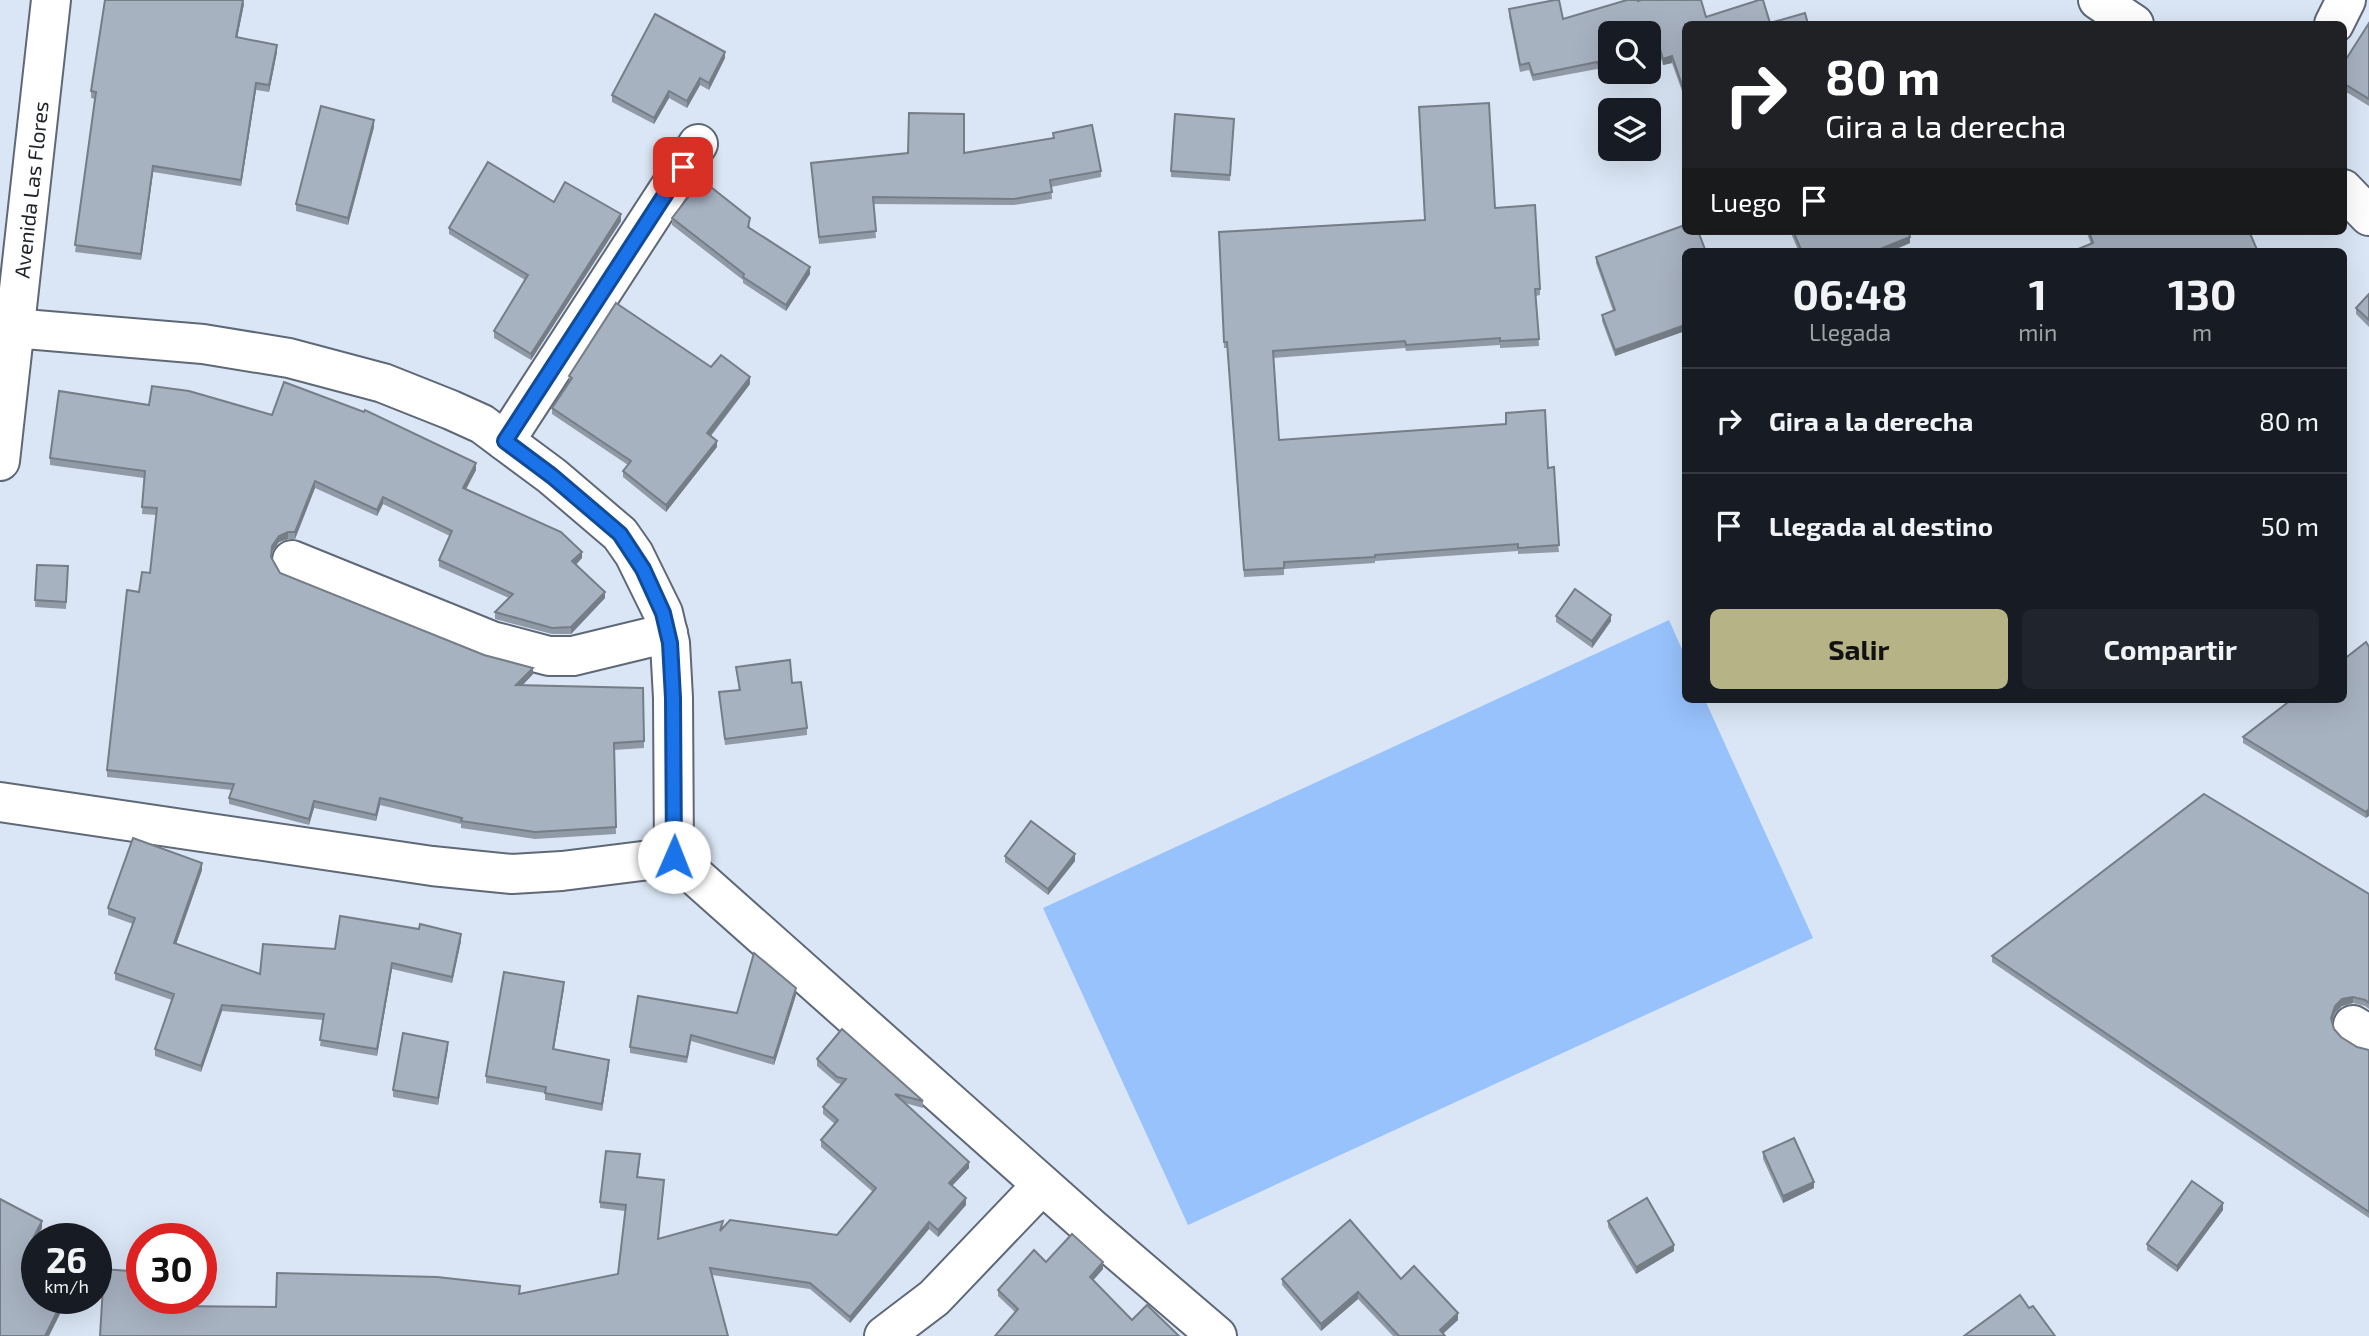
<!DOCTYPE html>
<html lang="es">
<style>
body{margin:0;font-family:"Exo 2",sans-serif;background:#20242c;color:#f1f3f6;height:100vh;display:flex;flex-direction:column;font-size:26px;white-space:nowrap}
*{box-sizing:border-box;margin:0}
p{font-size:23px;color:#9ea1a6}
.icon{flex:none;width:38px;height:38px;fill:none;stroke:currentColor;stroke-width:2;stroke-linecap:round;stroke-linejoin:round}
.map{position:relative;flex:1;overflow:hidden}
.panel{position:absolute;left:1682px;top:248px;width:665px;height:455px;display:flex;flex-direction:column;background:#171b24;border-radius:10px;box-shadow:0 7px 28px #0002}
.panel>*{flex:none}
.hud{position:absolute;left:1682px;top:21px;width:665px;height:214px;border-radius:10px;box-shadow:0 7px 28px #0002;background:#202124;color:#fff;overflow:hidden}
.tools{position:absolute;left:1598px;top:21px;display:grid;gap:14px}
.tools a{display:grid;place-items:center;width:63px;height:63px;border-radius:10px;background:#171b24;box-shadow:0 7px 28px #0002;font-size:35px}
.speed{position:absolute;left:21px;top:1223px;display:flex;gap:14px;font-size:35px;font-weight:700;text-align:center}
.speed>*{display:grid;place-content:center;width:91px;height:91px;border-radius:50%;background:#171b24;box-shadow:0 7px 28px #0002;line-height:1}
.speed small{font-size:18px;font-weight:400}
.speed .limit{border:10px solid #d22;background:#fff;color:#111}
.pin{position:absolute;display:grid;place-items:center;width:60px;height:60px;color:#fff;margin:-30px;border-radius:14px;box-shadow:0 4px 10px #0006}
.me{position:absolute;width:77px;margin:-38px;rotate:1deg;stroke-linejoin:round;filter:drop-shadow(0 0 5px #0008)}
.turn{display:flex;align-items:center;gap:24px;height:147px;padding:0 28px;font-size:32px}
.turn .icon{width:91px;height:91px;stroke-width:2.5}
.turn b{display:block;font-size:49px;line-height:60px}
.then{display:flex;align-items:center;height:66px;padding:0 28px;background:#0003;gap:14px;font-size:26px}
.eta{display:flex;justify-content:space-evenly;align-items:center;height:119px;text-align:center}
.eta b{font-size:42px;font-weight:700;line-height:49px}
.cta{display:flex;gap:14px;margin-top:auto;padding:14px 28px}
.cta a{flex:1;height:80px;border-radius:10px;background:#b6b487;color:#111;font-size:28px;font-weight:700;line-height:80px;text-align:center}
.cta a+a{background:#20242c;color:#f1f3f6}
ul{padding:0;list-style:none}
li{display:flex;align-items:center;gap:21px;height:105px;padding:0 28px;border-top:2px solid #363941}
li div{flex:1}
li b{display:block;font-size:26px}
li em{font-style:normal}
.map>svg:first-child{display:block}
.green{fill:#97c2fc}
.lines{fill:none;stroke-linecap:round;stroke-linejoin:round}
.minor-casing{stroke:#5e6876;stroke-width:42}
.minor{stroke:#fff;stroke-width:38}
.wall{fill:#9099a6}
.shaded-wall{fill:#757d87}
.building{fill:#a7b2c1;stroke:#757d87;stroke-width:2}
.route-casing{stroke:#114b97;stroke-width:18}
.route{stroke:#1a73e8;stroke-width:12}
.labels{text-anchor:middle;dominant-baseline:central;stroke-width:5;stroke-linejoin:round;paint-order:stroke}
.street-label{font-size:21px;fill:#20242a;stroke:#dae6f5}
</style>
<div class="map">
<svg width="2369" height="1336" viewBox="0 0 2369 1336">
<rect width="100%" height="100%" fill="#dae6f5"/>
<path class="green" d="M1669 620 1685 656V700H1705L1813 938 1188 1225 1043 908Z"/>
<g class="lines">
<defs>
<g id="minor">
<path d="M2098 0 2134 24"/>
<path d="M2334 24 2346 0"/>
<path d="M2343 189 2369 216"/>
<path d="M0 327 203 344 289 358 383 383 451 410 482 424 552 476 620 534 634 554 663 613 670 643 673 698 674 857"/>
<path d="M505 441 698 144"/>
<path id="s1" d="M0 461 51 0"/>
<path d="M292 560 492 641 549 656H573L668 633"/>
<path d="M0 802 432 866 512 874 562 871 674 857 1091 1228 1217 1336"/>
<path d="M2353 1025 2369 1035"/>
<path d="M884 1336 934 1298 1042 1185"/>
</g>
</defs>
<use href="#minor" class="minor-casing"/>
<use href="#minor" class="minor"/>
</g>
<g class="wall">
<path d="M1638 1 1706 17 1770 23 1808 24H1685L1682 91 1672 63 1663 65 1659 53 1648 56V33L1598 70 1597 69 1533 81 1529 70 1520 72 1509 16V9L1563 19Z"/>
<path d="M244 4 237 37 277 52 269 92 256 90 241 186 153 172 141 260 75 252 95 99 91 98V91Z"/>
<path d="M2369 23V106L2343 90V64Z"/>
<path d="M725 58 709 90 700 85 687 108 669 98 654 124 612 102V95Z"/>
<path d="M1234 126 1230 181 1171 177V171Z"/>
<path d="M374 127 348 225 296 211V204Z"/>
<path d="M1053 133 1101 171V177L1051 187 1052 199 1014 205 873 204 876 238 819 244 811 163 964 153 1053 138Z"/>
<path d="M554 202 621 221 531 360 494 338V331L525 280 449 234V228Z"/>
<path d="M1495 208 1540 289V295L1536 296 1539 346 1500 348V345L1406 351 1405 348 1273 358 1279 440 1548 468 1559 552 1518 554V551L1375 561V563L1284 569V575L1244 577 1227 348H1224L1219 232 1425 220Z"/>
<path d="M672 218 750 225 749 228 810 274 786 311 743 283V280L672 225Z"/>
<path d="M1790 231H1908L1910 243 1889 252H1799Z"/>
<path d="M2086 231H2249L2091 244Z"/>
<path d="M1685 252V331L1615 356 1602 321V315L1613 311 1596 263V257Z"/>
<path d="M2369 294V327L2356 314V308Z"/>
<path d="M711 367 750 384 711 436 717 447 666 512 623 477V471L628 465 552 414V408L569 383V376Z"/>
<path d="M149 405 272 415 476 470 466 489 582 558 576 565 605 598 571 634H552L495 619V612L509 598 439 567V560L450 536 383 504 377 516 315 488 295 539H288L279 542 272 552 271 558 280 573 533 674 522 686 644 741V748L614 750 616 834 535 839 461 828V824L380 805 376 821 314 808 309 825 229 804V798L232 790 107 777V770L139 592 150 573 156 515 142 514 144 478 50 465V458Z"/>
<path d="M37 565 68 566 66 609 35 607Z"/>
<path d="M1556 616 1611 621 1592 648 1556 622Z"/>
<path d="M2369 647 2366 818 2243 743V737Z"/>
<path d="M736 667 792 683 807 728V735L725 745 719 692 739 690Z"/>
<path d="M1005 856 1075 861 1048 895 1005 862Z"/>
<path d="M202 870 176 944 260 974 335 949 461 941 452 983 392 969 377 1056 320 1046 323 1020 222 1011 201 1072 155 1056V1049L172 1000 115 980V973L133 924 108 915V908Z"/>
<path d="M2369 894V1009L2365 1006 2353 1003 2342 1006 2335 1013 2332 1022 2334 1029 2341 1037 2357 1047 2369 1050V1218L1992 962V956Z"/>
<path d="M564 988 554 1049 609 1066 602 1111 545 1100V1093L486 1083V1076Z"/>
<path d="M796 995 774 1065 691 1041 687 1063 630 1053V1047Z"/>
<path d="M448 1048 438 1105 393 1097V1090Z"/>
<path d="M817 1059 923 1101V1108L905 1103 969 1168 952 1186 966 1205 938 1237 929 1229 850 1323 810 1289 712 1275 100 1336 165 1306 276 1307 520 1294 618 1274 625 1211 600 1208V1202L640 1161 638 1177 664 1187 658 1239 723 1228 837 1235 873 1192 821 1147V1140L835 1124 823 1114V1107L841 1084 837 1083 817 1066Z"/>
<path d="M1763 1152 1814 1188 1783 1203 1763 1159Z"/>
<path d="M2223 1210 2177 1272 2147 1250V1244Z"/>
<path d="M1608 1221 1674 1251 1636 1274 1608 1227Z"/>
<path d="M1046 1262 1103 1269 1093 1280 1132 1320 1015 1312 998 1296V1290Z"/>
<path d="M1282 1279H1401L1458 1320 1443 1334 1445 1336H1393L1358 1299 1321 1331 1282 1285Z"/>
</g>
<g class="shaded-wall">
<path d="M244 0V4L236 44V37Z"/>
<path d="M277 45V52L269 92V85Z"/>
<path d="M1659 46V53L1648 56V50Z"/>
<path d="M725 52V58L709 90V83Z"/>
<path d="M1672 56V63L1663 65V59Z"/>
<path d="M1610 60V67L1598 70V64Z"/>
<path d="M700 78V85L687 108V101Z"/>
<path d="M256 83V90L241 186V180Z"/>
<path d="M1685 83V90L1682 91V85Z"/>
<path d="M669 91V98L654 124V118Z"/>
<path d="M374 120V127L348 225V218Z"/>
<path d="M153 166V172L141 260V254Z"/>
<path d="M621 214V221L531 360V354Z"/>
<path d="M1910 237V243L1889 252H1873Z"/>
<path d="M810 267V274L786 311V305Z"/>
<path d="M1685 325V331L1615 356V350Z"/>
<path d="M750 377V384L707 440V433Z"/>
<path d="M717 441V447L666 512V505Z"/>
<path d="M476 463V470L463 495V488Z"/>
<path d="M315 481V488L295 539V532Z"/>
<path d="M383 497V504L377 516V510Z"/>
<path d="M288 532V539L279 542 272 552 271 564 272 546 279 536Z"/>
<path d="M582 552V558L572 568V561Z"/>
<path d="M605 592V598L571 634V627Z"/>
<path d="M1611 615V621L1592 648V641Z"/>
<path d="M533 668V674L516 692V685Z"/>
<path d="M380 798V805L376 821V815Z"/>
<path d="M314 801V808L309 825V819Z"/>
<path d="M2369 809V816L2366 818V812Z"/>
<path d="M1075 854V861L1048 895V889Z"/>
<path d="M202 863V870L174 950V943Z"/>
<path d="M461 934V941L452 983V977Z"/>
<path d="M392 963V969L377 1056V1049Z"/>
<path d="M564 982V988L553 1055V1049Z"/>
<path d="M796 988V995L774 1065V1058Z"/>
<path d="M2353 997V1003L2342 1006 2335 1013 2331 1025V1018L2335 1006 2342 999Z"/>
<path d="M222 1005V1011L201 1072V1066Z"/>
<path d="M448 1042V1048L438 1105V1098Z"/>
<path d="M609 1060V1066L602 1111V1104Z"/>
<path d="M969 1162V1168L949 1189V1183Z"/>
<path d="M1814 1182V1188L1783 1203V1196Z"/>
<path d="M966 1198V1205L938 1237V1230Z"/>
<path d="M2223 1203V1210L2177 1272V1266Z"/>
<path d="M42 1221V1228L26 1259V1252Z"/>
<path d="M929 1222V1229L850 1323V1317Z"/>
<path d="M1674 1245V1251L1636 1274V1267Z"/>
<path d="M1103 1262V1269L1090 1284V1277Z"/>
<path d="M1358 1292V1299L1321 1331V1324Z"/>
<path d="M64 1298H68L49 1336H45Z"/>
<path d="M1458 1313V1320L1440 1336V1330Z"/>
</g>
<g class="building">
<path d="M105 0H243L236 37 277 45 269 85 256 83 241 180 153 166 141 254 75 245 96 92 91 91Z"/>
<path d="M1555 0H1559L1563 19 1627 0H1637L1638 1 1641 0H1701L1706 17 1759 0H1763L1770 23 1805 13 1808 24H1685V83L1682 85 1672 56 1663 59 1659 46 1648 50V33H1610V60L1598 64 1597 62 1533 75 1529 63 1520 65 1509 9Z"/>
<path d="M655 14 725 52 709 83 700 78 687 101 669 91 654 118 612 95Z"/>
<path d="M2369 23V99L2343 83V64Z"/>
<path d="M1489 103 1495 208 1535 205 1540 289H1535L1539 339 1500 341V338L1406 345 1405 341 1273 351 1279 440 1506 424V413L1545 410 1548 468 1554 467 1559 545 1518 548V544L1375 555V557L1284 562V568L1244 570 1227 342H1224L1219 232 1425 220 1419 107Z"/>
<path d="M321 106 374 120 348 218 296 204Z"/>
<path d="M909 113 964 114V153L1054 138 1053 133 1092 125 1101 171 1050 180 1052 192 1014 199 873 197 876 231 819 237 811 163 908 153Z"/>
<path d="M1175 114 1234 119 1230 175 1171 171Z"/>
<path d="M488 162 554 202 565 182 621 214 531 354 494 331 528 275 449 228Z"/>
<path d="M702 180 750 218 748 227 810 267 786 305 743 277 744 274 672 218Z"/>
<path d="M1685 225V231H1698L1706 252H1685V325L1615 350 1602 315 1615 310 1596 257Z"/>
<path d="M1793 231H1908L1910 237 1873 252H1802Z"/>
<path d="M2089 231H2249L2258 252H2071L2093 243Z"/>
<path d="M2369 294V320L2356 308Z"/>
<path d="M616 303 711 367 721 355 750 377 707 433 717 441 666 505 623 471 631 461 552 408 572 378 569 376Z"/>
<path d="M284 382 364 412 365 410 476 463 463 488 561 532 582 552 572 561 605 592 571 627 552 628 495 612 513 594 439 560 452 531 383 497 377 510 315 481 295 532H288L279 536 272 546 271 557 280 573 484 655 533 668 516 685 643 688 644 741 614 743 616 827 535 832 461 821 462 818 380 798 376 815 314 801 309 819 229 798 234 784 107 770 127 590 139 592 142 572 150 573 157 508 142 507 145 471 50 458 59 391 149 405 152 386 189 391 272 415Z"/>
<path d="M37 565 68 566 66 602 35 600Z"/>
<path d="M1575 589 1611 615 1592 641 1556 616Z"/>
<path d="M2366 642 2369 647V809L2366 812 2243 737 2291 700H2343V660Z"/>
<path d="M790 660 792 683 801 682 807 728 725 739 719 692 740 690 736 667Z"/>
<path d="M2204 794 2369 894V1003L2365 1000 2353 997 2342 999 2335 1006 2331 1018 2334 1029 2341 1037 2357 1047 2369 1050V1212L1992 956Z"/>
<path d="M1031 821 1075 854 1048 889 1005 856Z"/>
<path d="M133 838 202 863 174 943 260 974 263 944 335 949 340 916 419 929 420 924 461 934 452 977 392 963 377 1049 320 1040 324 1014 222 1005 201 1066 155 1049 174 994 115 973 135 918 108 908Z"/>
<path d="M754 953 796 988 774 1058 691 1035 687 1057 630 1047 638 996 737 1013Z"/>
<path d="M504 972 564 982 553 1049 609 1060 602 1104 545 1093 546 1087 486 1076Z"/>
<path d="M842 1029 923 1101 895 1094 969 1162 949 1183 966 1198 938 1230 929 1222 850 1317 810 1283 710 1268 728 1336H100L104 1269 142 1272V1298H165L164 1306 276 1307 277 1273 437 1277 520 1286 519 1294 618 1274 626 1205 600 1202 606 1151 640 1154 637 1177 664 1180 658 1239 723 1221 720 1231 730 1220 837 1235 876 1188 821 1140 838 1120 823 1107 846 1079 837 1077 817 1059Z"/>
<path d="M403 1033 448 1042 438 1098 393 1090Z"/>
<path d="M1794 1138 1814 1182 1783 1196 1763 1152Z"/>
<path d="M2192 1181 2223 1203 2177 1266 2147 1244Z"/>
<path d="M1647 1198 1674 1245 1636 1267 1608 1221Z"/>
<path d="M0 1199 42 1221 26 1252 37 1258V1298H64L45 1336H0Z"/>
<path d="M1350 1220 1401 1279 1414 1266 1458 1313 1440 1330 1445 1336H1399L1358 1292 1321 1324 1282 1279Z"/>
<path d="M1072 1234 1103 1262 1090 1277 1132 1320 1147 1305 1179 1336H995L1018 1309 998 1290 1034 1250 1046 1262Z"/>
<path d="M2020 1295 2029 1308 2033 1306 2055 1336H1964Z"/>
</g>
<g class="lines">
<defs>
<path id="route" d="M674 857 673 698 670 643 663 613 643 569 620 534 552 476 505 441 683 167"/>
</defs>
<use href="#route" class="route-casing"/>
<use href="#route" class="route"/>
</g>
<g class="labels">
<g class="street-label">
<text stroke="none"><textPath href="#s1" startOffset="273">Avenida Las Flores</textPath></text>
</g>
</g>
</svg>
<div class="tools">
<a><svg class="icon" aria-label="search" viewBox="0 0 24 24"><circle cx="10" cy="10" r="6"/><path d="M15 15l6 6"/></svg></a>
<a><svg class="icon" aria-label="layers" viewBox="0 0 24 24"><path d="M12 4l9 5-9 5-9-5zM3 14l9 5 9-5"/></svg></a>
</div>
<div class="speed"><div>26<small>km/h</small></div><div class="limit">30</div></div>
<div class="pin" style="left:683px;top:167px;background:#d93025"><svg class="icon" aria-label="arrive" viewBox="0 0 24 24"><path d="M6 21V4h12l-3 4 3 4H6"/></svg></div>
<svg class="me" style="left:674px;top:857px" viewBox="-20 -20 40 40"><circle r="19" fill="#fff"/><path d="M0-13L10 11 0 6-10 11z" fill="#1a73e8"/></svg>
<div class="hud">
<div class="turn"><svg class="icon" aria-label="right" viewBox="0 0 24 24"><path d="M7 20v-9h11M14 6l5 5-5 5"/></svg><div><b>80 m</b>Gira a la derecha</div></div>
<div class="then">Luego<svg class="icon" aria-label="arrive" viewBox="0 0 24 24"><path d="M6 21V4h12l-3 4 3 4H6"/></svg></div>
</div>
<section class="panel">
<div class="eta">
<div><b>06:48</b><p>Llegada</p></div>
<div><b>1</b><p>min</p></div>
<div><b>130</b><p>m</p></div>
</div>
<ul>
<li><svg class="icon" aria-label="right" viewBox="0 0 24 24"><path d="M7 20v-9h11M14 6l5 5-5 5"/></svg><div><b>Gira a la derecha</b></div><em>80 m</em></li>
<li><svg class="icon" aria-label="arrive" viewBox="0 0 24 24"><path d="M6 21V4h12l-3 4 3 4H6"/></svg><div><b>Llegada al destino</b></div><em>50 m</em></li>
</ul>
<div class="cta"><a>Salir</a><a>Compartir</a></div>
</section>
</div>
